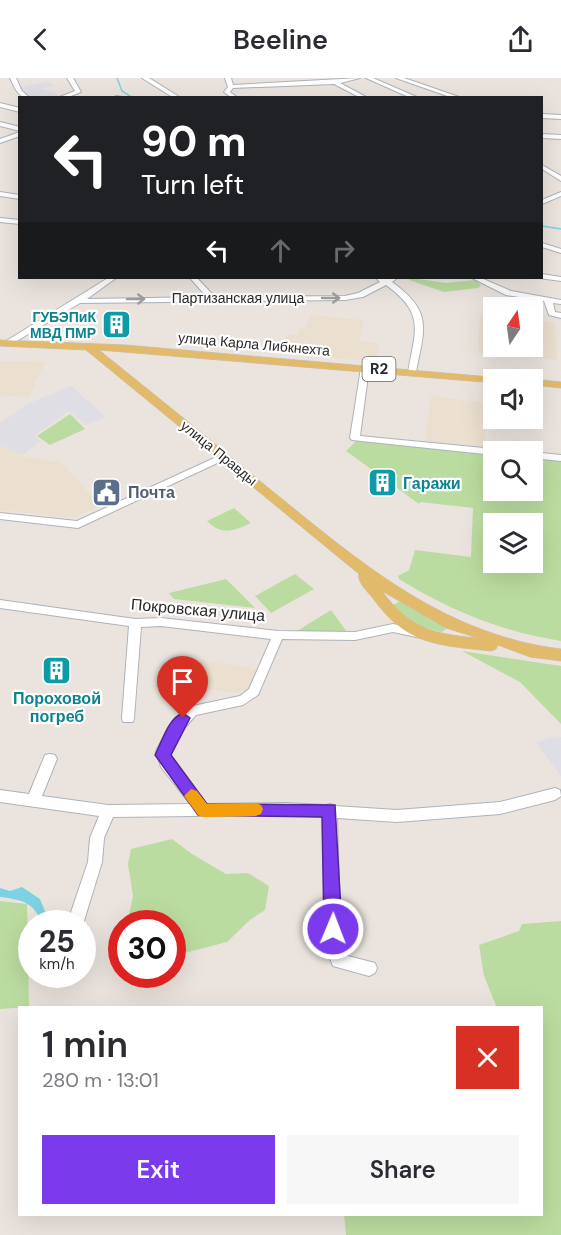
<!DOCTYPE html>
<meta charset="utf-8">
<style>
body{margin:0;font-family:"DM Sans",sans-serif;background:#f7f7f7;color:#2b2b33;height:100vh;display:flex;flex-direction:column;font-size:22px;white-space:nowrap}
*{box-sizing:border-box;margin:0}
p{font-size:20px;color:#7c7c81}
.icon{flex:none;width:33px;height:33px;fill:none;stroke:currentColor;stroke-width:2;stroke-linecap:round;stroke-linejoin:round}
.map{position:relative;flex:1;overflow:hidden}
.drawer{position:absolute;left:18px;top:928px;width:525px;height:210px;display:flex;flex-direction:column;background:#fff;border-radius:0px;box-shadow:0 6px 24px #0002}
.drawer>*{flex:none}
.hud{position:absolute;left:18px;top:18px;width:525px;height:183px;border-radius:0px;box-shadow:0 6px 24px #0002;background:#202124;color:#fff;overflow:hidden}
.needle{width:39px;rotate:13deg}
.tools{position:absolute;left:483px;top:219px;display:grid;gap:12px}
.tools a{display:grid;place-items:center;width:60px;height:60px;border-radius:0px;background:#fff;box-shadow:0 6px 24px #0002;font-size:30px}
.speed{position:absolute;left:18px;top:832px;display:flex;gap:12px;font-size:30px;font-weight:700;text-align:center}
.speed>*{display:grid;place-content:center;width:78px;height:78px;border-radius:50%;background:#fff;box-shadow:0 6px 24px #0002;line-height:1}
.speed small{font-size:15px;font-weight:400}
.speed .limit{border:9px solid #d22;background:#fff;color:#111}
.pin{position:absolute;display:grid;place-items:center;width:51px;height:51px;color:#fff;margin:-62px -26px;border-radius:50% 50% 50% 0;rotate:-45deg;box-shadow:0 0 6px #0007}
.pin .icon{rotate:45deg}
.me{position:absolute;width:66px;margin:-33px;rotate:1deg;stroke-linejoin:round;filter:drop-shadow(0 0 4px #0008)}
.turn{display:flex;align-items:center;gap:21px;height:126px;padding:0 24px;font-size:27px}
.turn .icon{width:78px;height:78px;stroke-width:2.5}
.turn b{display:block;font-size:42px;line-height:51px}
.lanes{display:flex;align-items:center;height:57px;padding:0 24px;background:#0003;justify-content:center;gap:30px;direction:ltr}
.lanes .off{opacity:.35}
.round{display:grid;place-items:center;flex:none;width:63px;height:63px;border-radius:0px;background:#f7f7f7}
.head{display:flex;align-items:center;justify-content:space-between;height:102px;padding:0 24px}
h1{font-size:36px;font-weight:600;line-height:45px}
.primary-button{display:flex;gap:12px;margin-top:auto;padding:12px 24px}
.primary-button a{flex:1;height:69px;border-radius:0px;background:#7c3aed;color:#fff;font-size:24px;font-weight:600;line-height:69px;text-align:center}
.primary-button a+a{background:#f7f7f7;color:#2b2b33}
header{display:flex;justify-content:space-between;align-items:center;height:78px;padding:0 24px;background:#fff;font-size:27px;font-weight:600}
.map>svg:first-child{display:block}
.industrial{fill:#dfdee4}
.education{fill:#ebdfcf}
.green{fill:#bbdca0;fill-rule:evenodd}
.water{fill:#7cd2e2}
.lines{fill:none;stroke-linecap:round;stroke-linejoin:round}
.stream{stroke:#7cd2e2;stroke-width:1.5}
.minor-casing{stroke:#aeb2b9;stroke-width:2}
.major-casing{stroke:#c3c3c3;stroke-width:1}
.minor{fill:#fff;fill-rule:evenodd}
.major{fill:#e2ba6c;fill-rule:evenodd}
.oneway{stroke:#9f9f9f}
.route{fill:#7c3aed;stroke:#51269a;stroke-width:1.5}
.slow{fill:#f59e0b}
.labels{text-anchor:middle;dominant-baseline:central;stroke-width:4.5;stroke-linejoin:round;paint-order:stroke}
.far-street-label{font-size:14px;fill:#2a2a2a;stroke:#fff}
.far-culture-label{font-size:14px;font-weight:bold;fill:#0d838f;stroke:#fff;text-anchor:end}
.shield{fill:#fff;stroke:#6a6a6a;stroke-width:1.5}
.shield-label{font-size:15px;font-weight:bold;fill:#2a2a2a}
.culture-label{font-size:16px;font-weight:bold;fill:#0d838f;stroke:#fff;text-anchor:start}
.service-label{font-size:16px;font-weight:bold;fill:#4e5e75;stroke:#fff;text-anchor:start}
.street-label{font-size:16px;fill:#2a2a2a;stroke:#fff}
</style>
<header><svg class="icon" aria-label="back" viewBox="0 0 24 24"><path d="M15 5l-7 7 7 7"/></svg>Beeline<svg class="icon" aria-label="share" viewBox="0 0 24 24"><path d="M12 15V3M7 8l5-5 5 5M5 13v7h14v-7"/></svg></header>
<div class="map">
<svg width="561" height="1157" viewBox="0 0 561 1157">
<rect width="100%" height="100%" fill="#ebe4de"/>
<g class="industrial">
<path d="M47 3 54 7 40 11 55 14 60 19H29L20 9Z"/>
<path d="M71 308 106 339 86 347 69 333 34 358 41 363 22 377 0 367V345L29 325Z"/>
<path d="M557 658 561 659V699L536 664Z"/>
</g>
<g class="education">
<path d="M310 237 364 242 359 263 379 265 376 284 280 275 285 257H298L299 252 306 249Z"/>
<path d="M480 238 493 239 494 268H532L533 243 555 244 557 282 478 275Z"/>
<path d="M0 283 45 284 29 319 0 317Z"/>
<path d="M431 318 487 325 484 370 425 363Z"/>
<path d="M0 367 23 378 57 384 65 388 100 428 73 440 0 432Z"/>
<path d="M171 578 258 591 250 614H226L161 605Z"/>
</g>
<g class="green">
<path d="M411 200 446 205 475 202 481 207 478 210 444 214 409 202Z"/>
<path d="M70 336 85 351 50 367 37 358Z"/>
<path d="M356 363 493 376 494 412H532L533 380 561 383V563C502 554 449 532 399 501L398 498 409 492 415 472 471 479 473 430 420 424 419 426 346 373ZM494 446H532V484H494Z"/>
<path d="M234 430 251 445C234 453 222 458 207 443Z"/>
<path d="M295 496 314 511 271 535 255 518Z"/>
<path d="M226 501 255 530 174 521 169 515Z"/>
<path d="M400 523 446 548 445 552 441 554 413 546 393 527Z"/>
<path d="M331 532 347 554 297 553Z"/>
<path d="M462 573 561 588V646L520 604Z"/>
<path d="M172 761 192 776 226 796 248 795 269 808 265 832 250 842 227 864 173 878 172 846H127L133 818 128 786 131 771Z"/>
<path d="M0 823 27 826 29 929 0 931Z"/>
<path d="M561 843V1157H346L344 1137H542V930H497L484 898 479 867 519 853 522 846Z"/>
</g>
<path class="water" d="M22 809 40 821 50 846H43C33 824 23 822 0 819V810L10 813Z"/>
<g class="lines">
<g class="stream">
<path d="M117 0 122 13 133 20"/>
<path d="M542 148 561 151"/>
</g>
<defs>
<g id="minor">
<path d="M10 0H16L22 13 30 20C18 20 15 10 10 0Z"/>
<path d="M67 0H73L81 14 66 20H57L75 13Z"/>
<path d="M142 0H149L181 20H174Z"/>
<path d="M225 0H231L233 7 360 0 340 5 368 20H361L334 6 233 10 230 14 238 20H232L224 14 228 9Z"/>
<path d="M366 0H373L419 20H411Z"/>
<path d="M396 0H404L462 20H453Z"/>
<path d="M116 18 130 20H114Z"/>
<path d="M0 25 20 30V34L0 29Z"/>
<path d="M542 36 561 37V41L542 40Z"/>
<path d="M0 44 20 49V53L0 48Z"/>
<path d="M20 54V58L0 65V61Z"/>
<path d="M542 56 561 57V61L542 60Z"/>
<path d="M542 87 561 98V103L542 91Z"/>
<path d="M0 114 20 117V121L0 118Z"/>
<path d="M561 114V118L542 126V122Z"/>
<path d="M0 140 20 142V146L0 144Z"/>
<path d="M542 165 561 171V175L542 169Z"/>
<path d="M542 196 561 199V203L539 200H542Z"/>
<path d="M108 200H116L87 221 207 219 190 200H197L215 219 345 218 358 215 380 204 377 201 378 200H397L392 204C434 234 424 251 416 294L412 297 408 294C415 253 426 236 386 207L363 219 345 222 80 225 10 267 3 265Z"/>
<path d="M472 200H481L511 213 561 222V226L553 225 555 234 561 235V240L549 237 544 223 506 217Z"/>
<path d="M365 287 369 290 360 358 494 371 498 374H494V377L352 362 350 360 361 290Z"/>
<path d="M532 374 561 377V383L532 380Z"/>
<path d="M223 376 228 379 226 381 78 450 0 441V435L77 443Z"/>
<path d="M0 522 135 541 161 540 278 553 355 554 393 546 425 553 427 556 421 560 393 554 355 562 282 561 258 617 243 627 196 637 180 655 170 673 172 683 206 726 286 725 326 727 330 726 335 728 397 732 500 724 555 710 560 712 561 718 555 722 500 736 397 744 337 740 341 868 344 877 375 885 377 890 375 895 369 898 333 888 325 868 323 739 286 737 113 739 104 760 102 784 83 846H67L88 784 90 760 99 738 0 724V712L29 716 45 677 50 676 55 677 57 681 42 718 108 727 190 726 161 689 156 673 170 647 188 629 240 618 249 611 271 561 161 548 141 549 134 640 133 644H123L122 640 129 548 0 530Z"/>
</g>
<g id="major">
<path d="M0 262 126 267 502 300 503 302H494V305L99 272C155 317 211 362 266 408 357 481 440 556 561 571V583L530 579 498 567 496 571 491 573C436 567 406 567 372 519 367 513 357 504 359 496L86 272 0 268ZM382 513 446 550 478 560C433 556 410 551 382 513Z"/>
<path d="M532 301 561 304V310L532 307V302H529Z"/>
</g>
</defs>
<use href="#minor" class="minor-casing"/>
<use href="#major" class="major-casing"/>
<use href="#minor" class="minor"/>
<use href="#major" class="major"/>
</g>
<defs><path id="oneway-shaft" d="M-6 0H5M1.5-3L5.5 0L1.5 3" fill="none" stroke-width="1.6" stroke-linecap="round" stroke-linejoin="round" transform="scale(1.5)"/></defs>
<g class="oneway">
<use href="#oneway-shaft" transform="translate(331 220)"/>
<use href="#oneway-shaft" transform="translate(136 221) rotate(-1)"/>
</g>
<path class="route" d="M183 635 190 640 171 677 207 726 335 727 342 851 339 857 333 860 327 857 324 851 322 739 198 737 155 677C162 664 168 640 183 635Z"/>
<path class="slow" d="M191 711 197 713 207 726 256 725 261 727 263 731 261 736 256 738 203 739 198 737 184 718Z"/>
<defs>
<symbol id="building-square" viewBox="-11 -11 22 22"><rect x="-9" y="-9" width="18" height="18" rx="4" fill="#0f9aa8" stroke="#fff"/><path d="M-4-6H4V6H1V3H-1V6H-4ZM-2.5-4.3h1.7v1.8h-1.7ZM.8-4.3h1.7v1.8H.8ZM-2.5-1h1.7V.8h-1.7ZM.8-1h1.7V.8H.8Z" fill="#fff"/></symbol>
<symbol id="civic-square" viewBox="-11 -11 22 22"><rect x="-9" y="-9" width="18" height="18" rx="4" fill="#5c6f8a" stroke="#fff"/><path d="M-.6-6.5H3V-4.5H.6V-3L4-1V1h2V6H-6V1h2V-1L-.6-3ZM-1.2 2.5V6h2.4V2.5Z" fill="#fff"/></symbol>
</defs>
<g fill-rule="evenodd">
<use href="#building-square" x="100" y="230" width="33" height="33"/>
<use href="#building-square" x="366" y="388" width="33" height="33"/>
<use href="#civic-square" x="90" y="398" width="33" height="33"/>
<use href="#building-square" x="40" y="576" width="33" height="33"/>
</g>
<g class="labels">
<g class="far-street-label">
<text x="238" y="220">Партизанская улица</text>
<text transform="translate(254 266) rotate(5)">улица Карла Либкнехта</text>
<text transform="translate(219 375) rotate(39)">улица Правды</text>
</g>
<g class="far-culture-label">
<text x="96" y="239">ГУБЭПиК<tspan x="96" dy="16">МВД ПМР</tspan></text>
</g>
<rect class="shield" x="362.5" y="279" width="33" height="24" rx="4.5"/>
<g class="shield-label">
<text x="379" y="291">R2</text>
</g>
<g class="culture-label">
<text x="403" y="405">Гаражи</text>
<text x="57" y="620" text-anchor="middle">Пороховой<tspan x="57" dy="18">погреб</tspan></text>
</g>
<g class="service-label">
<text x="128" y="414">Почта</text>
</g>
<g class="street-label">
<text transform="translate(198 532) rotate(5)">Покровская улица</text>
</g>
</g>
</svg>
<div class="tools">
<a><svg class="needle" viewBox="-14 -14 28 28"><path d="M0-13l5 13h-10z" fill="#e53935"/><path d="M0 13l5-13h-10z" fill="#7c7c81"/></svg></a>
<a><svg class="icon" aria-label="sound" viewBox="0 0 24 24"><path d="M4 9h4l5-4v14l-5-4H4zM17 9q2 3 0 6"/></svg></a>
<a><svg class="icon" aria-label="search" viewBox="0 0 24 24"><circle cx="10" cy="10" r="6"/><path d="M15 15l6 6"/></svg></a>
<a><svg class="icon" aria-label="layers" viewBox="0 0 24 24"><path d="M12 4l9 5-9 5-9-5zM3 14l9 5 9-5"/></svg></a>
</div>
<div class="speed"><div>25<small>km/h</small></div><div class="limit">30</div></div>
<div class="pin" style="left:183px;top:640px;background:#d93025"><svg class="icon" aria-label="arrive" viewBox="0 0 24 24"><path d="M6 21V4h12l-3 4 3 4H6"/></svg></div>
<svg class="me" style="left:333px;top:851px" viewBox="-20 -20 40 40"><circle r="17" fill="#7c3aed" stroke="#fff" stroke-width="3"/><path d="M0-11L8 9 0 5-8 9z" fill="#fff"/></svg>
<div class="hud">
<div class="turn"><svg class="icon" aria-label="left" viewBox="0 0 24 24"><path d="M17 20v-9H6M10 6l-5 5 5 5"/></svg><div><b>90 m</b>Turn left</div></div>
<div class="lanes"><svg class="icon" aria-label="left" viewBox="0 0 24 24"><path d="M17 20v-9H6M10 6l-5 5 5 5"/></svg><svg class="icon off" aria-label="ahead" viewBox="0 0 24 24"><path d="M12 20V5M6 11l6-6 6 6"/></svg><svg class="icon off" aria-label="right" viewBox="0 0 24 24"><path d="M7 20v-9h11M14 6l5 5-5 5"/></svg></div>
</div>
<section class="drawer">
<div class="head"><div><h1>1 min</h1><p>280 m · 13:01</p></div><a class="round" style="background:#d93025;color:#fff"><svg class="icon" aria-label="close" viewBox="0 0 24 24"><path d="M6 6l12 12M18 6L6 18"/></svg></a></div>
<div class="primary-button"><a>Exit</a><a>Share</a></div>
</section>
</div>
